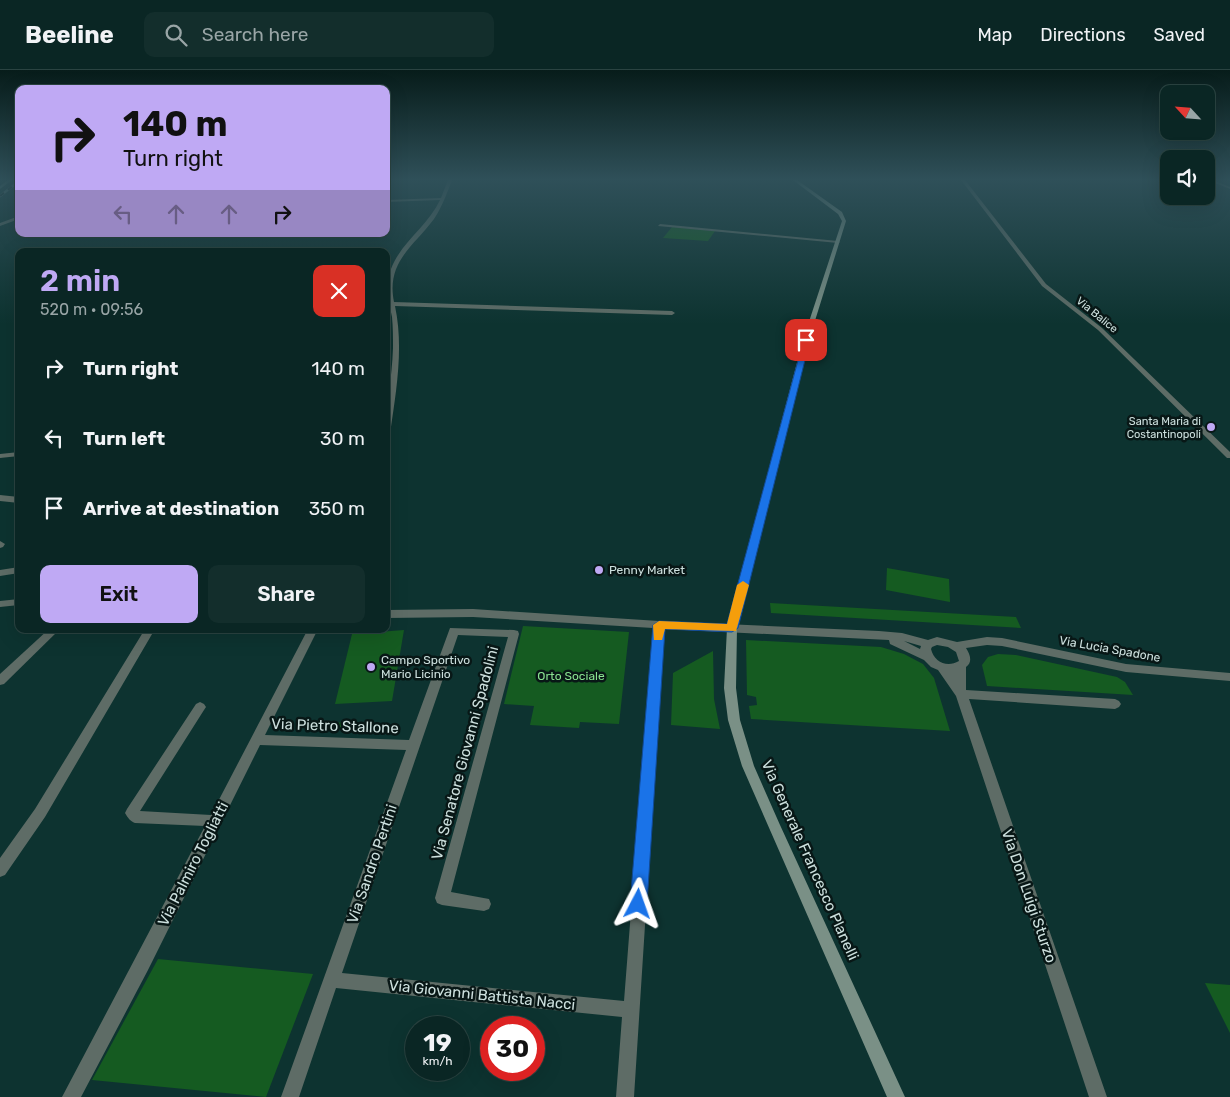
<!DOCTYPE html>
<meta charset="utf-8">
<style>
body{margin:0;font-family:Rubik,sans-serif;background:#132e2c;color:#f1f3f6;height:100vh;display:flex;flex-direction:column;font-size:19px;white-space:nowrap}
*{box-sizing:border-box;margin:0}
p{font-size:16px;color:#99a5a6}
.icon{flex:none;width:28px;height:28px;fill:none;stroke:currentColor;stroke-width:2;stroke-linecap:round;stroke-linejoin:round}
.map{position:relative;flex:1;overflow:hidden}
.panel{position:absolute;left:15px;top:178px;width:375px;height:385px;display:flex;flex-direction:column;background:#0a2624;border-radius:10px;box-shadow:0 5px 20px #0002,0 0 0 1px #2a4341}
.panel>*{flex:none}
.banner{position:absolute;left:15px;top:15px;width:375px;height:152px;border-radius:10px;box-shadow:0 5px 20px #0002,0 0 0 1px #2a4341;background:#bfa9f4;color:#111;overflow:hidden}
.needle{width:32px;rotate:296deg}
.buttons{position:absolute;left:1160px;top:15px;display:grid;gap:10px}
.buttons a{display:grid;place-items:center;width:55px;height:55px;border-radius:10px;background:#0a2624;box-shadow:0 5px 20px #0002,0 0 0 1px #2a4341;font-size:25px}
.speed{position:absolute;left:405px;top:946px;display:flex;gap:10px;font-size:25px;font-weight:700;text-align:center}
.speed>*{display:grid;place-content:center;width:65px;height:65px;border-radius:50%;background:#0a2624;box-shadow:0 5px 20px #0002,0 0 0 1px #2a4341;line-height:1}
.speed small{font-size:12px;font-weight:400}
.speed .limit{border:8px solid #d22;background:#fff;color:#111}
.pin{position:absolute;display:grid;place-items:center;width:42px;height:42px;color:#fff;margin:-21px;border-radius:10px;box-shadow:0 2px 8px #0006}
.me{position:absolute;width:55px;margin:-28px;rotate:4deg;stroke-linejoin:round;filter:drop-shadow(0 0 4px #0008)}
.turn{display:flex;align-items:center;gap:18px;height:105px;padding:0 25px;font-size:22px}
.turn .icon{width:65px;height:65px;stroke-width:2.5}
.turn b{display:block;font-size:35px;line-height:42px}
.lanes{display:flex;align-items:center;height:48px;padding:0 25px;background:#0003;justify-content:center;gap:25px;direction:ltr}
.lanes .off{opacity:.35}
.round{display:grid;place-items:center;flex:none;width:52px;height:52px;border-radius:10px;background:#132e2c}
.head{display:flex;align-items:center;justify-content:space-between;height:85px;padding:0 25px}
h1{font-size:30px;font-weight:600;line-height:38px;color:#bfa9f4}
.button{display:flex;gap:10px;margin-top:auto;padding:10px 25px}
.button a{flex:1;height:58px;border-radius:10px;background:#bfa9f4;color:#111;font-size:20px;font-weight:600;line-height:58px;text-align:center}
.button a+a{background:#132e2c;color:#f1f3f6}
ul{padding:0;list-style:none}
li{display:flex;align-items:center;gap:15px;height:70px;padding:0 25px}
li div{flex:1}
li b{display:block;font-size:19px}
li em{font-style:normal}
header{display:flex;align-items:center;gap:30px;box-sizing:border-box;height:70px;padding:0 25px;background:#0a2624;border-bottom:1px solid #2a4341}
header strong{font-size:24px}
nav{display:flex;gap:28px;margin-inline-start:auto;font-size:18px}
.search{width:350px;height:45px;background:#132e2c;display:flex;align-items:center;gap:12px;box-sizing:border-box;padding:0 18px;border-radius:10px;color:#99a5a6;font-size:19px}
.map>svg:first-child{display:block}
.green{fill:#155b21}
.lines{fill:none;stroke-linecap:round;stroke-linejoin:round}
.street{fill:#5e6c66;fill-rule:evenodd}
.secondary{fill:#7a9086;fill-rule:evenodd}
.rail-casing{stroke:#799492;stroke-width:2.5}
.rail{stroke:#081716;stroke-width:2;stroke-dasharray:5;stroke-linecap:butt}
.route{fill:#1a73e8;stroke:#114b97}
.slow{fill:#f59e0b}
.poi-dot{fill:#bfa9f4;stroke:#081716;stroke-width:2}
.labels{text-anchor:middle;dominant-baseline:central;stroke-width:5;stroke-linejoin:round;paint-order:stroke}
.far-street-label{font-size:11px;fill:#cde0de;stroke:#081716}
.far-poi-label{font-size:11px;fill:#cde0de;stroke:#081716;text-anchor:end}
.poi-label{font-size:12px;fill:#cde0de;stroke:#081716;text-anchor:start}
.street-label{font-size:12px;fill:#cde0de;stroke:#081716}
.park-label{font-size:12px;fill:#8ae391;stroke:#081716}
.near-street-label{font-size:15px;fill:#cde0de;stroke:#081716}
</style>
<header>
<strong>Beeline</strong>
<div class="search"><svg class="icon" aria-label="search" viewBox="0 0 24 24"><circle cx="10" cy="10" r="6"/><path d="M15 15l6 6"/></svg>Search here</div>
<nav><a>Map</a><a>Directions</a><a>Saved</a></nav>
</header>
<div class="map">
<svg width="1230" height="1027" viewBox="0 0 1230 1027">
<rect width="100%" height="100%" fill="#0d3330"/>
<g class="green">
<path d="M672 157 715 161 708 171 663 168Z"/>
<path d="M887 498 949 509 950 532 886 520Z"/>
<path d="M770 533 1016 547 1021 558 771 543Z"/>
<path d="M523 556 629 562 619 654 580 652 579 658 530 655 534 636 504 634Z"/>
<path d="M404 560 392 631 335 634 352 564Z"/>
<path d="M746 570 881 577 904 584 923 594 934 608 950 661 751 649 749 636 757 635 756 627 747 625Z"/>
<path d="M713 581 714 629 720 659 671 655 673 603Z"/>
<path d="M998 584 1016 585 1117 607 1125 612 1133 625 987 616 982 595 988 587Z"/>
<path d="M313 652 371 653 369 658 311 657Z"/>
<path d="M158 889 313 904 266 1027 92 1010Z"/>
<path d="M1205 913 1230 915V963Z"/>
</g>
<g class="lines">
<g class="street">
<path d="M448 110H452C447 123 442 137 434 149 413 177 386 192 394 232L672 241 675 243 672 245 395 236C404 278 396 322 390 364L386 366C386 337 392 308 393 278 393 268 393 257 392 247 389 231 384 216 391 199 401 172 428 156 440 130L386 132V130L441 128Z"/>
<path d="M961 110H965L1046 214 1102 258 1230 382V388H1227L1098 260 1042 216Z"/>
<path d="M1208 110H1213L1230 117V119Z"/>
<path d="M19 146V149L0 156V153Z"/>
<path d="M660 154 838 171 840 172 838 173 658 156Z"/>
<path d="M19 382V386L0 388V384Z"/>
<path d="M0 425 19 427V433L0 431Z"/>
<path d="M0 471 5 474 3 477 0 478Z"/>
<path d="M19 497V503L0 506V500Z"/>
<path d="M19 529V535L0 537V531Z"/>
<path d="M473 539 659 551 879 561 902 563 928 570 937 567 957 572 987 567 1002 568 1126 594 1230 603V611L1126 602 1002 576 987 575 966 578C970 584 973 592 966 597V620L1115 629 1119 631 1121 634 1119 637 1115 639 969 629 1107 1027H1089L956 626 938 600 931 597 924 590 890 574 889 570 664 559 634 1027H616L622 947 336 918 299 1027H281L406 680 260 675 148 900 81 1027H62L205 756 135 753C130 751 128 748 125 743L127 739 196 634 200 632 204 634 206 637 204 640 140 741 211 745 308 559H318L265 665 409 670 450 558 514 560 518 561 519 564 451 822 489 829 491 834 489 839 484 841 442 835 437 833 435 828 508 567 458 565 342 903 624 931 653 558 473 547 386 548V540ZM904 571 921 576 920 579ZM937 575 948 577 956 582 959 591C947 598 934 592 931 579L932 577Z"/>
<path d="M49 559H60L4 614 0 615V604Z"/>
<path d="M145 559H155L45 747 5 805 0 807V788L35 739Z"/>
</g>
<g class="secondary">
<path d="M8 110H12L0 119V116Z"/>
<path d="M793 110H797L842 142 846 151 809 270 737 558 736 618 740 650 754 696 780 755 905 1027H887L742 696 728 650 724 618 727 558 803 270 842 151 838 144Z"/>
</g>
<defs>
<path id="rail" d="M0 126 19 111"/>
</defs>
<use href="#rail" class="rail-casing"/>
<use href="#rail" class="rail"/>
</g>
<linearGradient id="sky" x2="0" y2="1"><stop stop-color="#071c1a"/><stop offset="0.43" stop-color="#2f5059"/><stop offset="1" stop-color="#2f5059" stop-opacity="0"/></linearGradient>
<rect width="1230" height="254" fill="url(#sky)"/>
<path class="route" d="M804 268 810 270 738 558 732 562 665 559 647 834 644 840 638 842 632 840 630 834 653 555 659 551 727 554Z"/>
<path class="slow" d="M743 511 749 515 736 561 665 559 662 570H654L653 555 659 551 727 554 737 515Z"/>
<g class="poi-dot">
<circle cx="1211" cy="357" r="5"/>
<circle cx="599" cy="500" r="5"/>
<circle cx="371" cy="597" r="5"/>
</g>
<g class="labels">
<g class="far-street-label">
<text transform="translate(1097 245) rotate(39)">Via Balice</text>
</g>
<g class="far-poi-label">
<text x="1201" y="351">Santa Maria di<tspan x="1201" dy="13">Costantinopoli</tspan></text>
</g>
<g class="poi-label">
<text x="609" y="500">Penny Market</text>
<text x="381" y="590">Campo Sportivo<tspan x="381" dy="14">Mario Licinio</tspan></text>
</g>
<g class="street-label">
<text transform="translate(1110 579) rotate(10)">Via Lucia Spadone</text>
</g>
<g class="park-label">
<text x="571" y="606">Orto Sociale</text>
</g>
<g class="near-street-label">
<text transform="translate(335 656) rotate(2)">Via Pietro Stallone</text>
<text transform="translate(465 683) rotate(-75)">Via Senatore Giovanni Spadolini</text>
<text transform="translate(810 790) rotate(66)">Via Generale Francesco Planelli</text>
<text transform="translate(193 794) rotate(-63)">Via Palmiro Togliatti</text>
<text transform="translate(372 794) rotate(-71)">Via Sandro Pertini</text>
<text transform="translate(1029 826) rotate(71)">Via Don Luigi Sturzo</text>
<text transform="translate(482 925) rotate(6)">Via Giovanni Battista Nacci</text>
</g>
</g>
</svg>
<div class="buttons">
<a><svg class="needle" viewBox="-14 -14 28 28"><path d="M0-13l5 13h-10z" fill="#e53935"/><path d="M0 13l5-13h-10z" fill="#99a5a6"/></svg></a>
<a><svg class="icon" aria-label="sound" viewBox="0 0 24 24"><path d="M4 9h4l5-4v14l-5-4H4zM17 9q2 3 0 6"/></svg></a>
</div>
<div class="speed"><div>19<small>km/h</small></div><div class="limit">30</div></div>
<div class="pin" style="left:806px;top:270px;background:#d93025"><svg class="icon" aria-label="arrive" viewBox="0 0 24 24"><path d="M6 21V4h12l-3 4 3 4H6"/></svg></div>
<svg class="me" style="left:638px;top:834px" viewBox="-20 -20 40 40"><path d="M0-17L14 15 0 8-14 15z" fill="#1a73e8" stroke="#fff" stroke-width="4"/></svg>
<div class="banner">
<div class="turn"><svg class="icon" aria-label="right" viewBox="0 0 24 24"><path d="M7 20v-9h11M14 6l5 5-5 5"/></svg><div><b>140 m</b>Turn right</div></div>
<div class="lanes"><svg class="icon off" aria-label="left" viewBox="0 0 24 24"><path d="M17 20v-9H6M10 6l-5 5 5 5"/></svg><svg class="icon off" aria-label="ahead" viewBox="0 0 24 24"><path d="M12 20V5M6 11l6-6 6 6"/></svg><svg class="icon off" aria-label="ahead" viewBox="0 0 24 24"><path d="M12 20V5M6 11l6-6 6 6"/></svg><svg class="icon" aria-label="right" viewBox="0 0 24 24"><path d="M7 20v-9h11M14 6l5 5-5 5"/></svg></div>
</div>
<section class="panel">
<div class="head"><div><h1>2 min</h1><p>520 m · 09:56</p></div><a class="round" style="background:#d93025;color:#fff"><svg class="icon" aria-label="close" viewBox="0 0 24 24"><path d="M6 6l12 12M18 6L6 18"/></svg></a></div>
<ul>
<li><svg class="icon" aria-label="right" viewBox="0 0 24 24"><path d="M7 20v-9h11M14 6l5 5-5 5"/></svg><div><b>Turn right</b></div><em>140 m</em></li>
<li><svg class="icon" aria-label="left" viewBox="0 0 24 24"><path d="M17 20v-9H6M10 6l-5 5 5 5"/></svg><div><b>Turn left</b></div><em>30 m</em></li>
<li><svg class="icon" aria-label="arrive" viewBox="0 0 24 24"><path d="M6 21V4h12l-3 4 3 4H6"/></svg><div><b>Arrive at destination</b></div><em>350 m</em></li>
</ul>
<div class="button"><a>Exit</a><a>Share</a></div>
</section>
</div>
